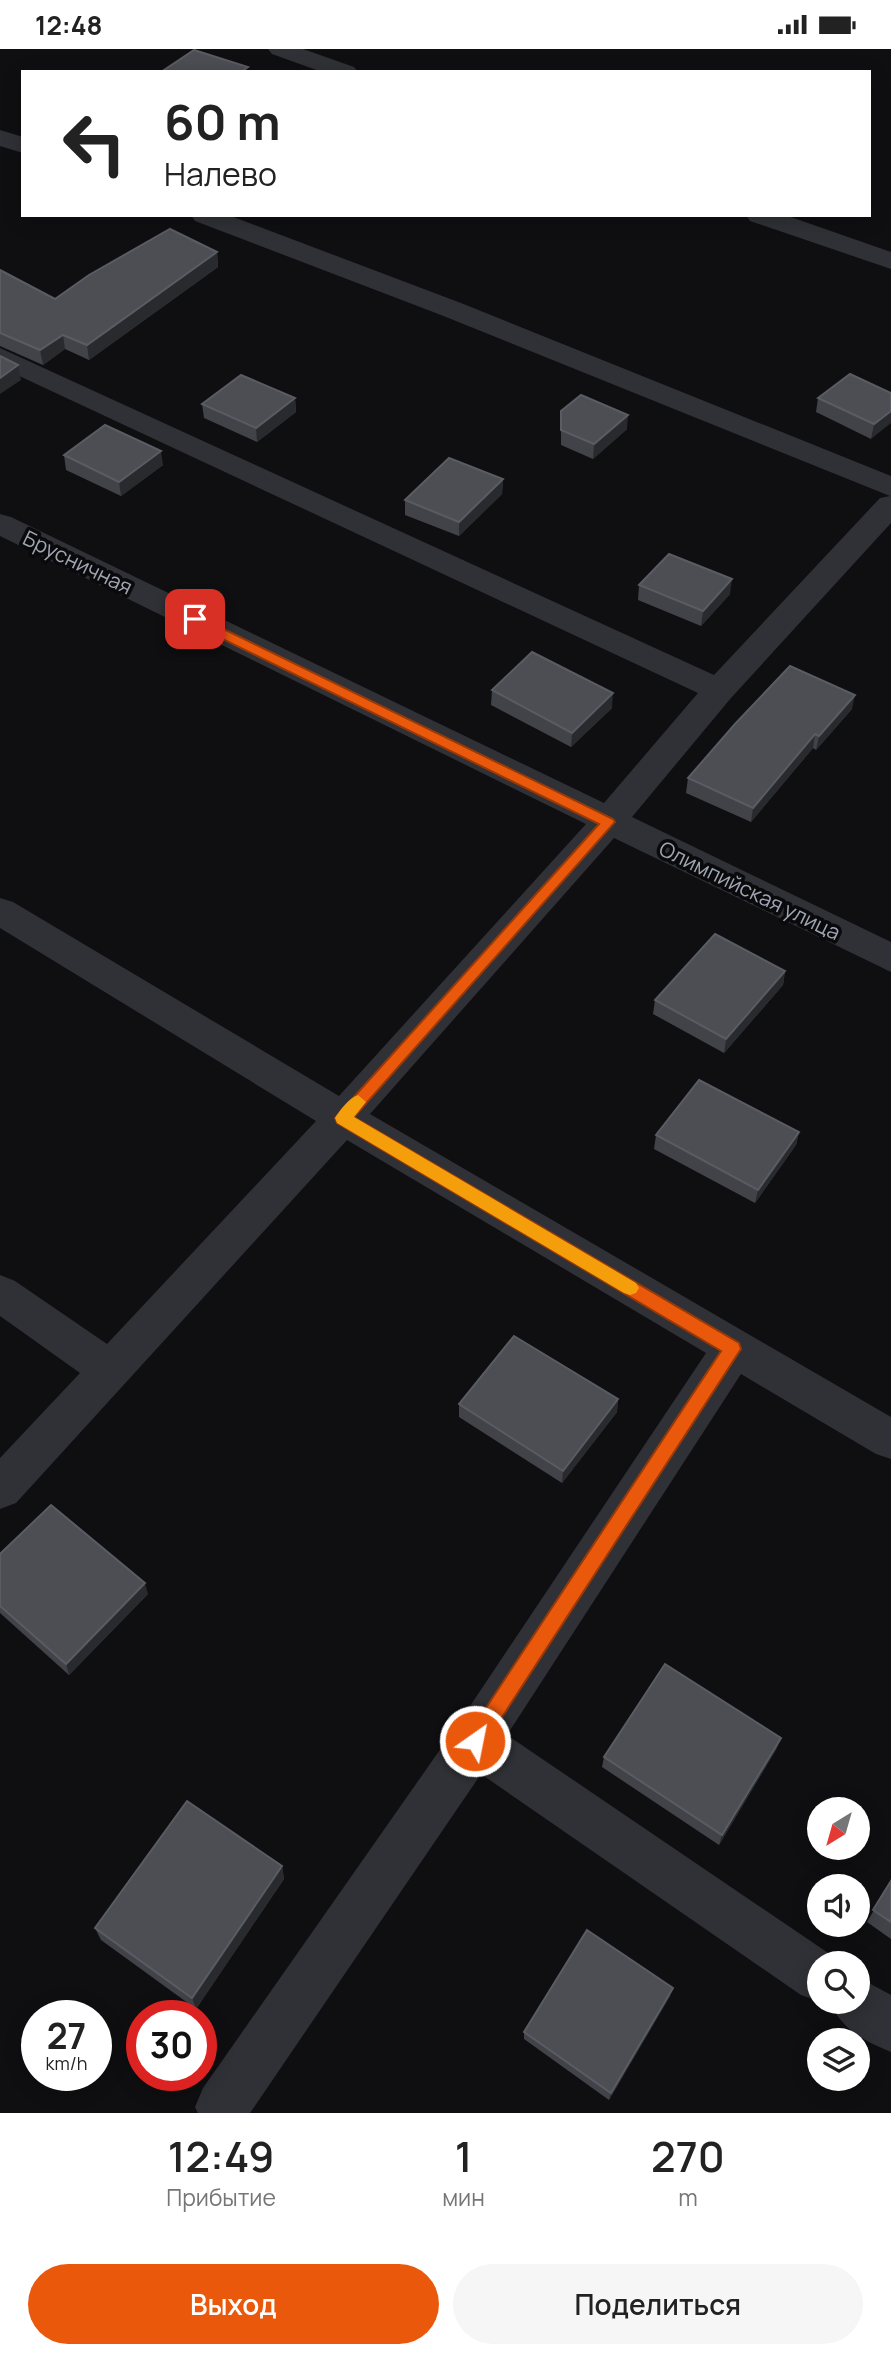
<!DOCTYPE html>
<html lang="ru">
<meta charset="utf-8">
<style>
body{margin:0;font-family:Manrope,sans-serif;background:#f6f6f6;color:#222;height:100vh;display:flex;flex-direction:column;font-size:26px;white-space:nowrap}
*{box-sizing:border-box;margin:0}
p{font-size:23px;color:#767676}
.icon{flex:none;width:38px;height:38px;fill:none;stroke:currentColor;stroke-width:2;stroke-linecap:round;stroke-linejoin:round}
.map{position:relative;height:2064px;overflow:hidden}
.details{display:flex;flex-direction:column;background:#fff;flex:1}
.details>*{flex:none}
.banner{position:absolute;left:21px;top:21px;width:850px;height:147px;border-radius:0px;box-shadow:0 4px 18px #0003;background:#fff;color:#222;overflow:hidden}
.needle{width:46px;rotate:217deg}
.fabs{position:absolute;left:807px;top:1748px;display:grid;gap:14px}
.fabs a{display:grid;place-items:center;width:63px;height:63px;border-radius:50%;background:#fff;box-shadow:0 4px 18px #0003;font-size:35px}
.speed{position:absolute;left:21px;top:1951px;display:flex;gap:14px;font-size:35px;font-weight:700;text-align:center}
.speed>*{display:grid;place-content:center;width:91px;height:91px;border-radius:50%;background:#fff;box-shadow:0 4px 18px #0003;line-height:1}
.speed small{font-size:18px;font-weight:400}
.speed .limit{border:10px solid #d22;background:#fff;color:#111}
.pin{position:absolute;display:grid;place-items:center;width:60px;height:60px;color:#fff;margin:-30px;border-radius:14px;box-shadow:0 4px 10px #0006}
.me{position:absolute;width:77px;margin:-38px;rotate:33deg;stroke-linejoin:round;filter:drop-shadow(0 0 5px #0008)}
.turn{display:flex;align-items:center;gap:24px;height:147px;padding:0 28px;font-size:32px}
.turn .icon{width:91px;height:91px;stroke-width:2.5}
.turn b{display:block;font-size:49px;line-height:60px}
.eta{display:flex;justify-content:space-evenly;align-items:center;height:119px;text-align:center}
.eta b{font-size:42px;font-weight:600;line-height:49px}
.action{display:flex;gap:14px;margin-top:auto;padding:14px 28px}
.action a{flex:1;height:80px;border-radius:42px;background:#ea580c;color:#fff;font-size:28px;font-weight:600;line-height:80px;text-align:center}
.action a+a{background:#f6f6f6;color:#222}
.status{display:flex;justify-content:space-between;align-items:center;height:49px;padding:0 35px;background:#fff;direction:ltr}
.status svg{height:19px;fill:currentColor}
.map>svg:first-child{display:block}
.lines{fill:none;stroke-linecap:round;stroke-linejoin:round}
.minor{fill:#303136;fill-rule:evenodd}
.wall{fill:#424349}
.shaded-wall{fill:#292a2e}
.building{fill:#4c4e54;stroke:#595c63;stroke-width:2}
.route{fill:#ea580c;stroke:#983908;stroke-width:2}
.slow{fill:#f59e0b}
.labels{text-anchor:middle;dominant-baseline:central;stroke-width:7;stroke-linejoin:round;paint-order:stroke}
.street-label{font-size:21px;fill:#9fa6b3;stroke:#0a0a0c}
</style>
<div class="status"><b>12:48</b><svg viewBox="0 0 49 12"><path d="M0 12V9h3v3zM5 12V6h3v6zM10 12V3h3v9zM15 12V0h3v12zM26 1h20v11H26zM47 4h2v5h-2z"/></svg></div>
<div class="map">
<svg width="891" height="2064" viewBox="0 0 891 2064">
<rect width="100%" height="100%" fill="#0f0f11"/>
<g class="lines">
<g class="minor">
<path d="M268 0H303L354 18 358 23H322L272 5Z"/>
<path d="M0 81 23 88V104L0 97Z"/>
<path d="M191 166H228L461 254 891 427V474L731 649 632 768 891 893V923L614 789 370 1065 891 1368V1410L876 1405 741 1325 507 1686 837 1910 839 1914H819L821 1953 801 1946 481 1725 250 2064H198L195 2058 203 2039 458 1675 706 1304 347 1091 16 1454 0 1460V1409L80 1324 0 1267V1226L15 1232 107 1295 316 1072 0 879V849L13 853 339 1047 586 775 0 487V465L11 468 604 754 698 644 0 318V299L714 626 880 449 890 447 441 266 195 172Z"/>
<path d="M746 166H785L891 203V220L750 172Z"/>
<path d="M858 1928 891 1946V2003C864 1992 841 1980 830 1953H858Z"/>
</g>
</g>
<g class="wall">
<path d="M217 203 218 218 89 311 65 300 43 316 0 297V221L55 250Z"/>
<path d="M891 344 871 390 816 363 818 349Z"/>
<path d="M295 349 296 363 257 393 204 369 202 355Z"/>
<path d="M561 362 627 380 593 410 561 396Z"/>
<path d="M64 406 163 416 121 447 66 421Z"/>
<path d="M503 430 502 445 459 487 405 466V451Z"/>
<path d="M639 536 730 545 701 577 638 551Z"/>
<path d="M492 641 612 659 571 698 491 656Z"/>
<path d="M852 660 816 701 813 699 751 773 686 744 688 729Z"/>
<path d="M785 922 783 936 724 1004 653 965 655 951Z"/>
<path d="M799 1083 796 1096 755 1154 654 1100 656 1086Z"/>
<path d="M618 1350 617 1363 562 1434 459 1368V1355Z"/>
<path d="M0 1505 148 1545 69 1626 0 1564Z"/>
<path d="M777 1699 719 1796 602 1718 604 1708Z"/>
<path d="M282 1817 284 1830 196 1960 101 1891 95 1879Z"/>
<path d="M891 1832V1890L867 1873Z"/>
<path d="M670 1947 609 2051 524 1990V1983Z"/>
</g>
<g class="shaded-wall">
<path d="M217 203 218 218 89 311 87 296Z"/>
<path d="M63 286 65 300 43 316 40 301Z"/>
<path d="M18 316 21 331 0 345V329Z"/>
<path d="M295 349 296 363 257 393 256 379Z"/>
<path d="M891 362V374L871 390 874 375Z"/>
<path d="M628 366 627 380 593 410 594 395Z"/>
<path d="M161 402 163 416 121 447 119 433Z"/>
<path d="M503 430 502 445 459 487V473Z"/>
<path d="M732 530 730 545 701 577 703 562Z"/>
<path d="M613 644 612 659 571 698 572 684Z"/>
<path d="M855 646 852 660 816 701 819 687Z"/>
<path d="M815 685 813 699 751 773 753 759Z"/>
<path d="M785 922 783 936 724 1004 726 990Z"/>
<path d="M799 1083 796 1096 755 1154 758 1141Z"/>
<path d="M618 1350 617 1363 562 1434 563 1422Z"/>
<path d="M145 1534 148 1545 69 1626 66 1615Z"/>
<path d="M781 1689 777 1699 719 1796 722 1786Z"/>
<path d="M282 1817 284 1830 196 1960 192 1949Z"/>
<path d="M673 1939 670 1947 609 2051 611 2044Z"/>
</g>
<g class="building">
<path d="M194 1 248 18 241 23H161Z"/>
<path d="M170 180 217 203 87 296 63 286 40 301 0 284V221L55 250 89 226Z"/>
<path d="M0 307 18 316 0 329Z"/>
<path d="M850 325 891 344V362L874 375 818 349Z"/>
<path d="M241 326 295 349 256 379 202 355Z"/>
<path d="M581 346 628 366 594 395 561 381V362Z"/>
<path d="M105 376 161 402 119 433 64 406Z"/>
<path d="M449 409 503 430 459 473 405 451Z"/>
<path d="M669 505 732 530 703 562 639 536Z"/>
<path d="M532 603 613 644 572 684 492 641Z"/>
<path d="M790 617 855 646 819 687 815 685 753 759 688 729 735 675Z"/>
<path d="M715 885 785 922 726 990 655 951Z"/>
<path d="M699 1031 799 1083 758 1141 656 1086Z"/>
<path d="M514 1287 618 1350 563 1422 459 1355Z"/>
<path d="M51 1456 145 1534 66 1615 0 1557V1505Z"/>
<path d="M665 1615 781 1689 722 1786 604 1708Z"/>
<path d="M187 1752 282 1817 192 1949 95 1879Z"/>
<path d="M891 1832V1873L873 1861Z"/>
<path d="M587 1881 673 1939 611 2044 524 1983Z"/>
</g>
<path class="route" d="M195 566 613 770 615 773 354 1068 739 1294 741 1300 482 1699 475 1702 468 1699 465 1692 468 1686 721 1302 337 1074 335 1069 599 775 190 574 188 570Z"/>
<path class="slow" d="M358 1046 366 1053 354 1068 636 1234 639 1239 636 1244 630 1246 624 1244 337 1074 335 1069C340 1061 349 1049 358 1046Z"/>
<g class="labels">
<g class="street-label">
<text transform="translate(78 513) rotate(26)">Брусничная</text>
<text transform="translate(750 841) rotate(26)">Олимпийская улица</text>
</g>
</g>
</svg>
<div class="fabs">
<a><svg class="needle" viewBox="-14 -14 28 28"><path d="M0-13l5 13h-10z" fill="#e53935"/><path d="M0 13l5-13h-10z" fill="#767676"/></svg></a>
<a><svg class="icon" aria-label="sound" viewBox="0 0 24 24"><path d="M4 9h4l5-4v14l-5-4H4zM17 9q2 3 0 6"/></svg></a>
<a><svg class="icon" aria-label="search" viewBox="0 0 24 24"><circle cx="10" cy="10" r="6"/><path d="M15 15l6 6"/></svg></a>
<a><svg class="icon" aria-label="layers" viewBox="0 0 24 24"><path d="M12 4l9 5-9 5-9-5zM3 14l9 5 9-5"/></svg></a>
</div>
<div class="speed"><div>27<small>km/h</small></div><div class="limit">30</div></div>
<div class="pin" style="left:195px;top:570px;background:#d93025"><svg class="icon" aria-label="arrive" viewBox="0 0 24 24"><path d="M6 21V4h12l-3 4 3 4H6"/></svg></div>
<svg class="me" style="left:475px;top:1692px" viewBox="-20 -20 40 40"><circle r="17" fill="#ea580c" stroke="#fff" stroke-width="3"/><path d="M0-11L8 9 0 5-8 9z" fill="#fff"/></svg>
<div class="banner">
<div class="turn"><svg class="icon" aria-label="left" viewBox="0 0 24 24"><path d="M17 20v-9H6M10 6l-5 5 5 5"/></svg><div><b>60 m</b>Налево</div></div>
</div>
</div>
<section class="details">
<div class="eta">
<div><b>12:49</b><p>Прибытие</p></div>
<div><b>1</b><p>мин</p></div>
<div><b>270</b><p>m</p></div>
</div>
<div class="action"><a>Выход</a><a>Поделиться</a></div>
</section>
